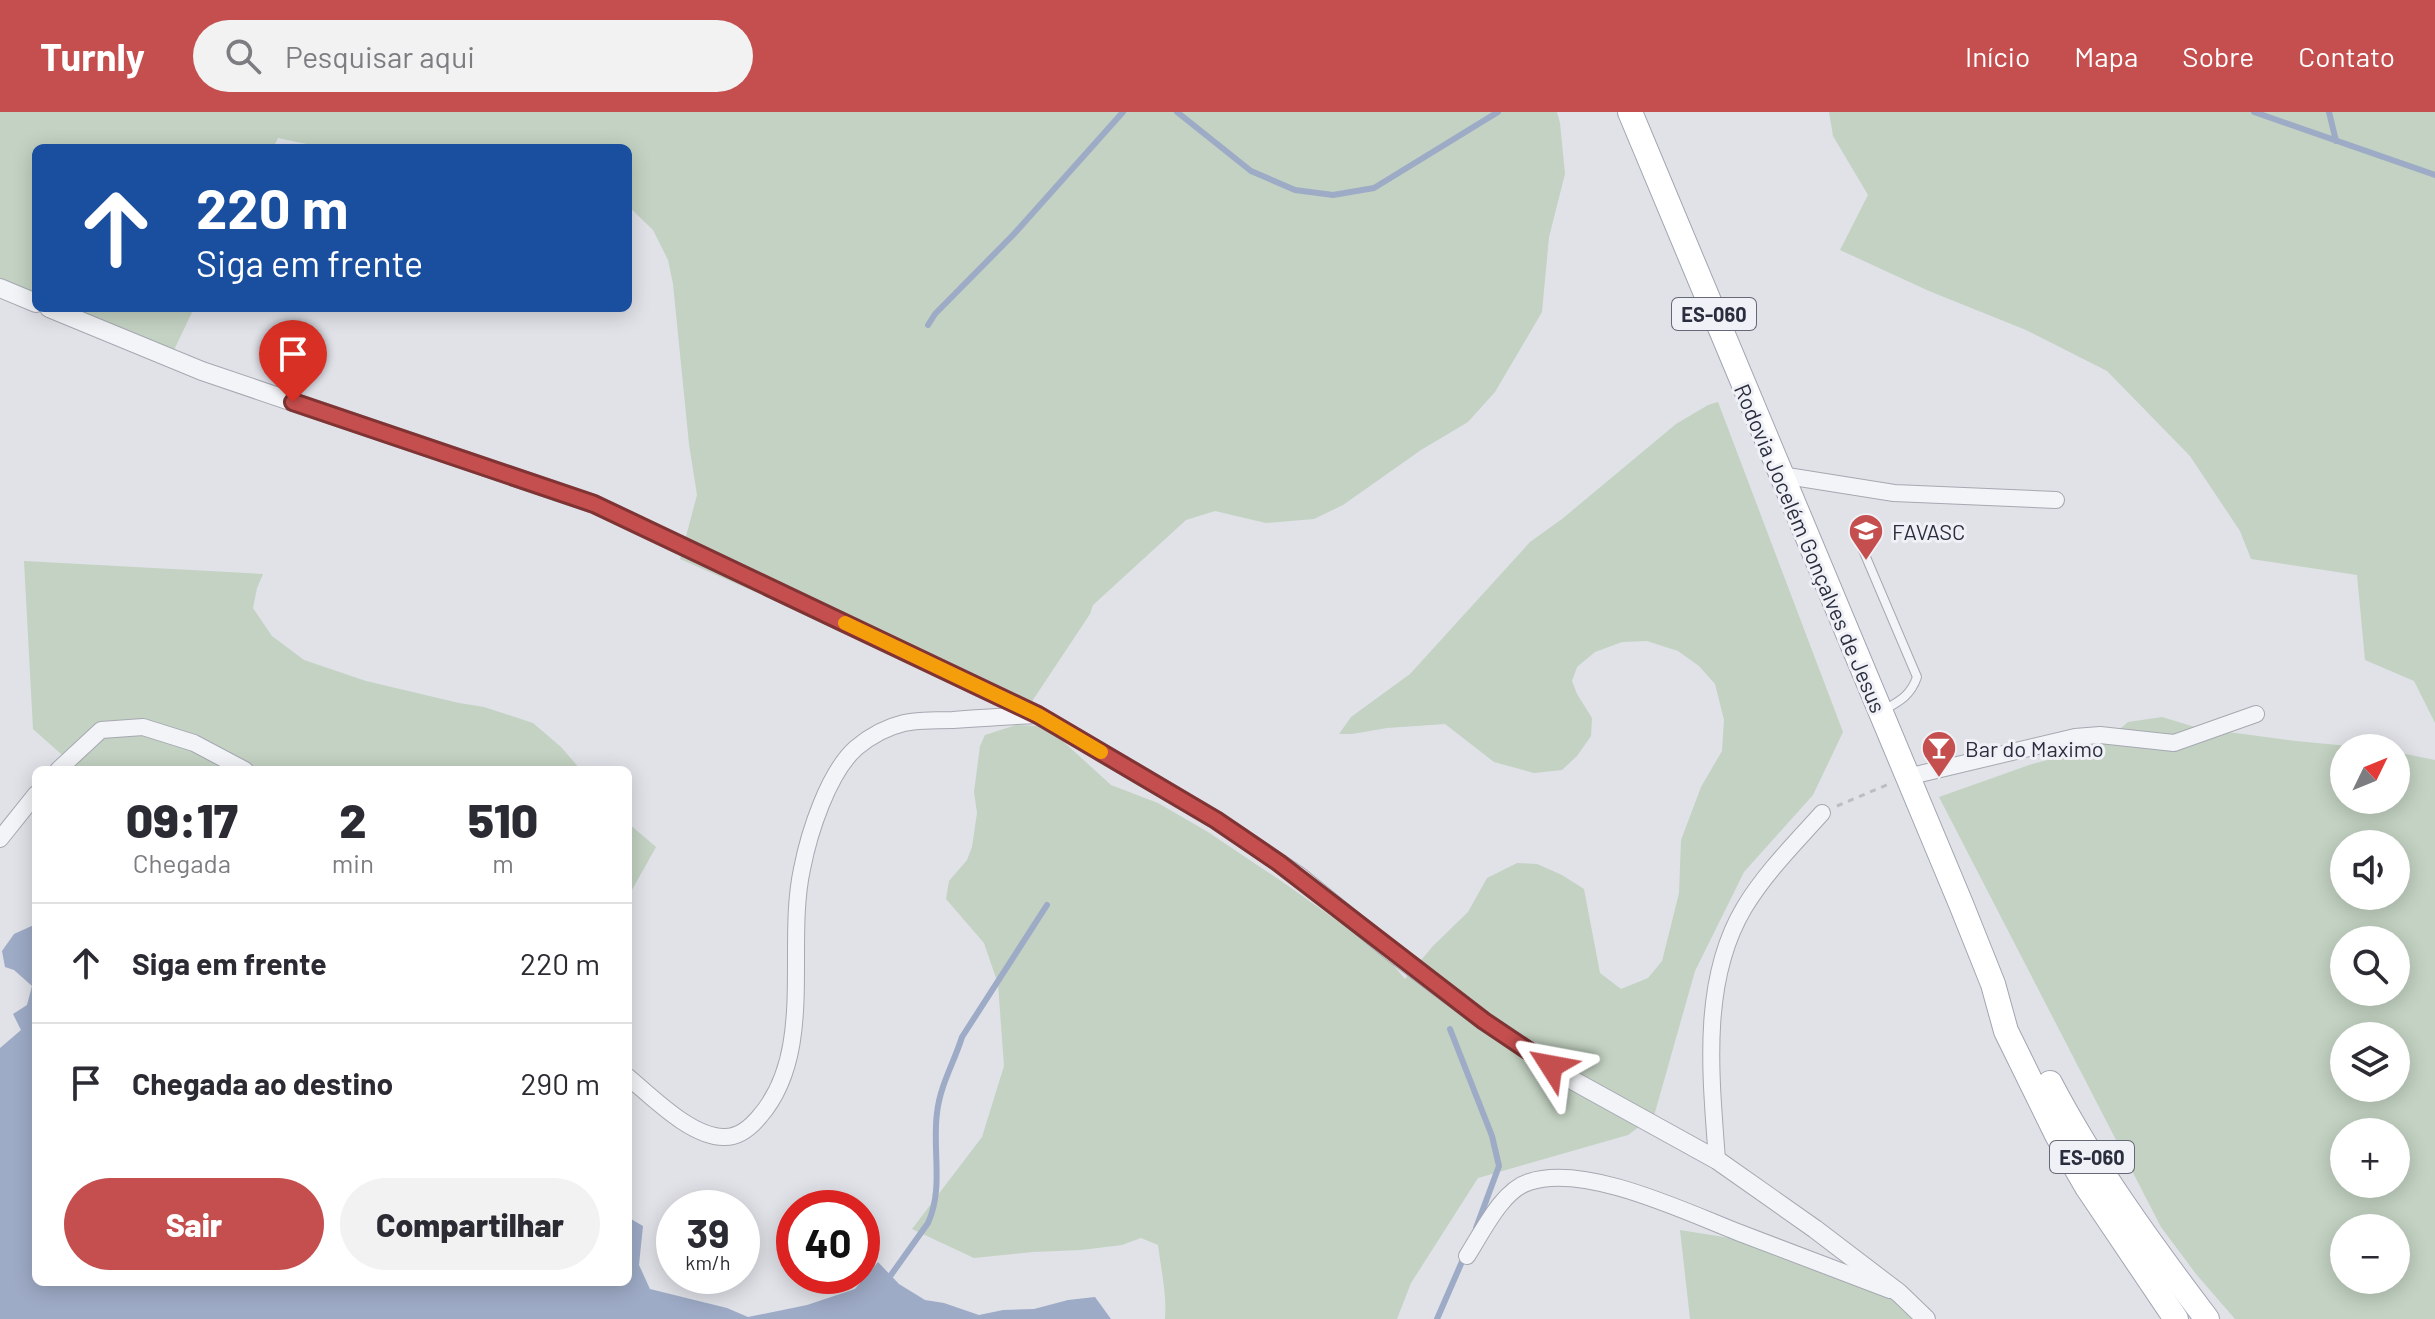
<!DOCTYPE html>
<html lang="pt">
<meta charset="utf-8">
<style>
body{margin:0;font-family:Barlow,sans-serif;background:#f2f2f3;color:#2b2b33;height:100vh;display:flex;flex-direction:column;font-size:30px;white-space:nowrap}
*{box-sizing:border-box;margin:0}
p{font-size:26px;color:#7c7c81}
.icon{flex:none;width:44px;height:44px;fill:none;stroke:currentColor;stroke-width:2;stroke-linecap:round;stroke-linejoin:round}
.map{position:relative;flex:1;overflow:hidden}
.details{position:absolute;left:32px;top:654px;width:600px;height:520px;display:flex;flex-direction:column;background:#fff;border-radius:12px;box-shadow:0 4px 20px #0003}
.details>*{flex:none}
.top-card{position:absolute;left:32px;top:32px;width:600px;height:168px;border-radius:12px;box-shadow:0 4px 20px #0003;background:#1a4fa0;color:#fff;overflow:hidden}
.needle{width:52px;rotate:47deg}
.controls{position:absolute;left:2330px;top:622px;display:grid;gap:16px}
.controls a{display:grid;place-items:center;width:80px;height:80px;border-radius:50%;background:#fff;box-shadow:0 4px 20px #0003;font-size:40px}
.speed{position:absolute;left:656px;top:1078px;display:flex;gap:16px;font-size:40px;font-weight:700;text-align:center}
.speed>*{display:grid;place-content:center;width:104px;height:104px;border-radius:50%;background:#fff;box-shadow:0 4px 20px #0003;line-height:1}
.speed small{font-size:20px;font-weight:400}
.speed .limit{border:12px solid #d22;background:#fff;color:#111}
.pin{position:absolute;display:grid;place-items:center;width:68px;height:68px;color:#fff;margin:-82px -34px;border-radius:50% 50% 50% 0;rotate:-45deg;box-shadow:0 0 8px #0007}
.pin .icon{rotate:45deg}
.me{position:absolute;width:88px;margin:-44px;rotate:304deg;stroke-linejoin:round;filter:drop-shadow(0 0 6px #0008)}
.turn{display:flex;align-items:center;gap:28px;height:168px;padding:0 32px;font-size:36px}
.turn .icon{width:104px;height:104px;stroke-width:2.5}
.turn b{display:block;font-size:56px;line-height:68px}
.eta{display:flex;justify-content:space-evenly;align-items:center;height:136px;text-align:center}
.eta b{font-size:48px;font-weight:800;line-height:56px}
.primary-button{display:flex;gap:16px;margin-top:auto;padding:16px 32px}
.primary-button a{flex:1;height:92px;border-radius:48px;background:#c54e4e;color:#fff;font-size:32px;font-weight:800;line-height:92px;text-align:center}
.primary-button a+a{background:#f2f2f3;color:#2b2b33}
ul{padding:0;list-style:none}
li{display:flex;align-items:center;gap:24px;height:120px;padding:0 32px;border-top:2px solid #e1e1e2}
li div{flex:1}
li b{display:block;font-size:30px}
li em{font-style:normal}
header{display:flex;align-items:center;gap:48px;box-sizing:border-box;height:112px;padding:0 40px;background:#c54e4e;color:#fff}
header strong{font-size:38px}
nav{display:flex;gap:44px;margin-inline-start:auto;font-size:28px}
.search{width:560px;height:72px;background:#f2f2f3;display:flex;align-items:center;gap:20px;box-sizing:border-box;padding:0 28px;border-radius:44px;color:#7c7c81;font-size:30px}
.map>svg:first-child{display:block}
.green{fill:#c3d2c2;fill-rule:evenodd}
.water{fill:#9eabc6}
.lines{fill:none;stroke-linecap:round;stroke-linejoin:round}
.stream{stroke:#9eabc6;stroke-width:6}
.service-casing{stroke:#a6a8b2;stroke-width:10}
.minor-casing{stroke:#a6a8b2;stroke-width:18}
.tertiary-casing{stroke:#a6a8b2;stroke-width:20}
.primary-casing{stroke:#a0a5b3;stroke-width:26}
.path{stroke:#bbbdc3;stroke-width:3;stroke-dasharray:6 6;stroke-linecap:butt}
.service{stroke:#f3f4f7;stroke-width:8}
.minor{stroke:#f3f4f7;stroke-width:16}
.tertiary{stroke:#f3f4f7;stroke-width:18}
.primary{stroke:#fff;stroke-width:24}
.route-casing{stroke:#803333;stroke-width:20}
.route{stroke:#c54e4e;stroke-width:14}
.slow{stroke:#f59e0b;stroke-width:14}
.labels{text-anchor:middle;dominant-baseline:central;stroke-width:6;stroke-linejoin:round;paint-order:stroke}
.shield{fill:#f0f1f6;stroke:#656876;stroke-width:2}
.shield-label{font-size:20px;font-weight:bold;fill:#2a2e3f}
.poi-label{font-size:22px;fill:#2a2e3f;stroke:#f0f1f6;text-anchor:start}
.street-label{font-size:22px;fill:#2a2e3f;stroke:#f0f1f6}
</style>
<header>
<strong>Turnly</strong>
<div class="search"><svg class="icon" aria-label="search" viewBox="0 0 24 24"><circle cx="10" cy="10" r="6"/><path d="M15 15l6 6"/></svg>Pesquisar aqui</div>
<nav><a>Início</a><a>Mapa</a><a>Sobre</a><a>Contato</a></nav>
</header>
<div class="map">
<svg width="2435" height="1207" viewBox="0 0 2435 1207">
<rect width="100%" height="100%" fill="#e0e2e8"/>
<g class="green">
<path d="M0 0H1557L1560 11 1565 62 1549 125 1542 200 1495 280 1468 310 1421 338 1343 393 1314 407 1266 411 1215 399 1186 408 1093 493 1090 502 1021 606 834 515 680 447 697 383 689 332 673 172 668 148 653 118 628 94V36H325L278 26 273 36H36V184L0 169Z"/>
<path d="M1829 0H2435V611L2414 569 2365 548 2357 463 2251 447 2240 419 2190 344 2107 259 2026 218 1929 179 1840 138 1868 83 1833 24Z"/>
<path d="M63 196H194L174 238Z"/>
<path d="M1718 290 1843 620 1813 683 1744 760 1695 859 1654 1004 1628 1023 1478 1066 1411 1171 1397 1207H1165C1167 1182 1161 1158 1158 1133L1141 1126 1122 1133 1081 1138 1033 1140 974 1146 912 1117 982 1025 1004 954 998 872 984 831 946 787 949 769 967 748 972 735 977 701 974 680 980 634 985 623 1016 613 1038 614 1055 622 1111 673 1158 691 1208 720 1287 773 1384 842 1405 867 1433 834 1468 800 1487 766 1517 751 1537 752 1562 763 1584 777 1600 861 1621 877 1648 866 1662 849 1679 781 1681 728 1701 675 1722 639 1724 608 1715 572 1699 554 1678 539 1647 529 1622 530 1595 540 1577 555 1572 569 1577 582 1592 606 1591 624 1577 644 1562 658 1534 661 1494 650 1445 612 1387 616 1352 622H1339L1351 605 1410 562 1530 430 1562 407 1676 312 1708 293Z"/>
<path d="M24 449 263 462 257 476 253 496 272 524 304 548 366 569 459 591 484 595 533 611 561 635 581 658H79L33 617Z"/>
<path d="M2162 605 2198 616 2296 629 2370 636H2344V688H2396V640L2435 648V1207H2235L2196 1162 2161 1115 1939 685 2032 652 2099 635 2128 610ZM2344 732H2396V784H2344ZM2344 828H2396V880H2344ZM2344 924H2396V976H2344ZM2344 1020H2396V1072H2344ZM2344 1116H2396V1168H2344Z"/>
<path d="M628 711 656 735 628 785Z"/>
<path d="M1680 1118 1730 1126 1899 1186 1915 1207H1690Z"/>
</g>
<path class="water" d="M36 812V1170H628V1108L631 1107 643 1114 639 1153 650 1177 727 1196 748 1205 807 1193 855 1177 878 1150 899 1172 925 1188 944 1191 979 1203 1003 1198 1034 1197 1068 1188 1095 1185 1111 1207H0V936L21 918 13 902 27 893 32 874 14 858 5 855 2 839 14 822Z"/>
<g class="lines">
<g class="stream">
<path d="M1177 0 1251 59 1295 78 1333 83 1374 76 1498 0"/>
<path d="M2254 0 2435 63"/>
<path d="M2329 0 2336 29"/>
<path d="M928 213 935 202 1013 123 1123 0"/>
<path d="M1450 917 1492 1024 1499 1054 1476 1116"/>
<path d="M891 1163 928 1111C944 1076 932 1037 937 1001 940 973 954 951 962 925L1047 793"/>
<path d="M1437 1207 1464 1145"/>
</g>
<defs>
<path id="service" d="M1863 438 1917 565C1911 583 1900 589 1884 598"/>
<g id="minor">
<path d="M1781 363 1894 381 2056 388"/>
<path d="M58 658 101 618 143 615 194 631 245 658"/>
<path d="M1907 665 2075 625 2100 623 2174 631 2256 602"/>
<path d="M0 727 36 682"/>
<path d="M628 965C652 985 692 1026 725 1025 740 1025 751 1015 760 1004 816 939 785 835 802 757 809 721 828 661 856 636 869 625 887 615 904 611 919 608 937 608 953 608 981 606 1009 604 1038 603"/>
<path d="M1717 1048C1711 965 1700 870 1744 796 1765 761 1795 731 1822 701"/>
<path d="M1467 1144C1482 1121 1502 1078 1529 1070 1585 1051 1686 1100 1740 1121 1790 1140 1840 1159 1890 1178"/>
</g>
<g id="tertiary">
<path d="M0 176 36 191"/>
<path d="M49 196 202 259 594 392 1038 603 1216 708 1300 765 1391 839 1484 909 1574 969 1717 1048 1815 1117 1899 1181 1926 1207"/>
</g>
<g id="primary">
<path d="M1630 0 1961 792 1993 872 2006 919 2057 1023 2087 1075 2176 1207"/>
<path d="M2050 971C2094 1055 2150 1132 2207 1207"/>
</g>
</defs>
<use href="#service" class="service-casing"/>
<use href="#minor" class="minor-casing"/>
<use href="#tertiary" class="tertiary-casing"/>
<use href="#primary" class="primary-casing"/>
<path class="path" d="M1837 694 1889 672"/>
<use href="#service" class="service"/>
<use href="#minor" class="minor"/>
<use href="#tertiary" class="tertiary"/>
<use href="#primary" class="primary"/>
</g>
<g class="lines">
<defs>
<path id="route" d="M293 290 594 392 1038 603 1216 708 1279 751 1484 909 1551 954"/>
</defs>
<use href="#route" class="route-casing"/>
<use href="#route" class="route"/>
<path class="slow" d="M845 511 1038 603 1101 640"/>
</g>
<defs>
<symbol id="university-pin" viewBox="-11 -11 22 30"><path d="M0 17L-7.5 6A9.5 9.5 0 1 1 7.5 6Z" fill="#c54e4e" stroke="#f0f1f6"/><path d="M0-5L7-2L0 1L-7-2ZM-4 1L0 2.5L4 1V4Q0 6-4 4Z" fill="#fff"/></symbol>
<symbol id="bar-pin" viewBox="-11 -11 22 30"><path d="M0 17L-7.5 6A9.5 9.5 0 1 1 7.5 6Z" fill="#c54e4e" stroke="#f0f1f6"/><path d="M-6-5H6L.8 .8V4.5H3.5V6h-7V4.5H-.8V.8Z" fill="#fff"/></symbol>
</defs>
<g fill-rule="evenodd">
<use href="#university-pin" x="1846" y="399" width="40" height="54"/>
<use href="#bar-pin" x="1919" y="616" width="40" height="54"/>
</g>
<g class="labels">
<g class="shield">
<rect x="1672" y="186" width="84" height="32" rx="6"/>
<rect x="2050" y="1029" width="84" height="32" rx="6"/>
</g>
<g class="shield-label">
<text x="1714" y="202">ES-060</text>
<text x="2092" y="1045">ES-060</text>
</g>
<g class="poi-label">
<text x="1892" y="419">FAVASC</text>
<text x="1965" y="636">Bar do Maximo</text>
</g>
<g class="street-label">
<text transform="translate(1811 436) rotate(67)">Rodovia Jocelém Gonçalves de Jesus</text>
</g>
</g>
</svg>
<div class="controls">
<a><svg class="needle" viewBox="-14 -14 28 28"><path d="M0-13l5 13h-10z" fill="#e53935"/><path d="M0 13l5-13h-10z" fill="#7c7c81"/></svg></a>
<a><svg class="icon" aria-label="sound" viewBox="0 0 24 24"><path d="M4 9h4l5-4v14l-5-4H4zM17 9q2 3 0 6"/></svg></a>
<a><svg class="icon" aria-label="search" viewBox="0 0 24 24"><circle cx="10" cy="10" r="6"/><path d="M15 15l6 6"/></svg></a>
<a><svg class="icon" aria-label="layers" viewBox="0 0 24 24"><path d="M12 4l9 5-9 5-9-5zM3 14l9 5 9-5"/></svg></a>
<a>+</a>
<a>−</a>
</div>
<div class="speed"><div>39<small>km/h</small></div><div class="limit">40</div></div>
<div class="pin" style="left:293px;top:290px;background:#d93025"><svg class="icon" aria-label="arrive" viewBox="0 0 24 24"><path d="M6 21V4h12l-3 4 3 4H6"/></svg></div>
<svg class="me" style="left:1551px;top:954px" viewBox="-20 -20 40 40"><path d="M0-17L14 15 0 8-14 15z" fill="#c54e4e" stroke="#fff" stroke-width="4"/></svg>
<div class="top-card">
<div class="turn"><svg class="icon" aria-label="ahead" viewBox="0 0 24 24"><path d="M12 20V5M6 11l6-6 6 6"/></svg><div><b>220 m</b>Siga em frente</div></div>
</div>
<section class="details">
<div class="eta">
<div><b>09:17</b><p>Chegada</p></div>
<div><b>2</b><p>min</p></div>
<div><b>510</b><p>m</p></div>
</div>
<ul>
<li><svg class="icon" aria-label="ahead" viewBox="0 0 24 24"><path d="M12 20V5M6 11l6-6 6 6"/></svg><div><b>Siga em frente</b></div><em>220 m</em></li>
<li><svg class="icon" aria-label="arrive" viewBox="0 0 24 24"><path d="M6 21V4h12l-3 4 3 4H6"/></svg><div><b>Chegada ao destino</b></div><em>290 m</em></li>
</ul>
<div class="primary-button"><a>Sair</a><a>Compartilhar</a></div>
</section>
</div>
